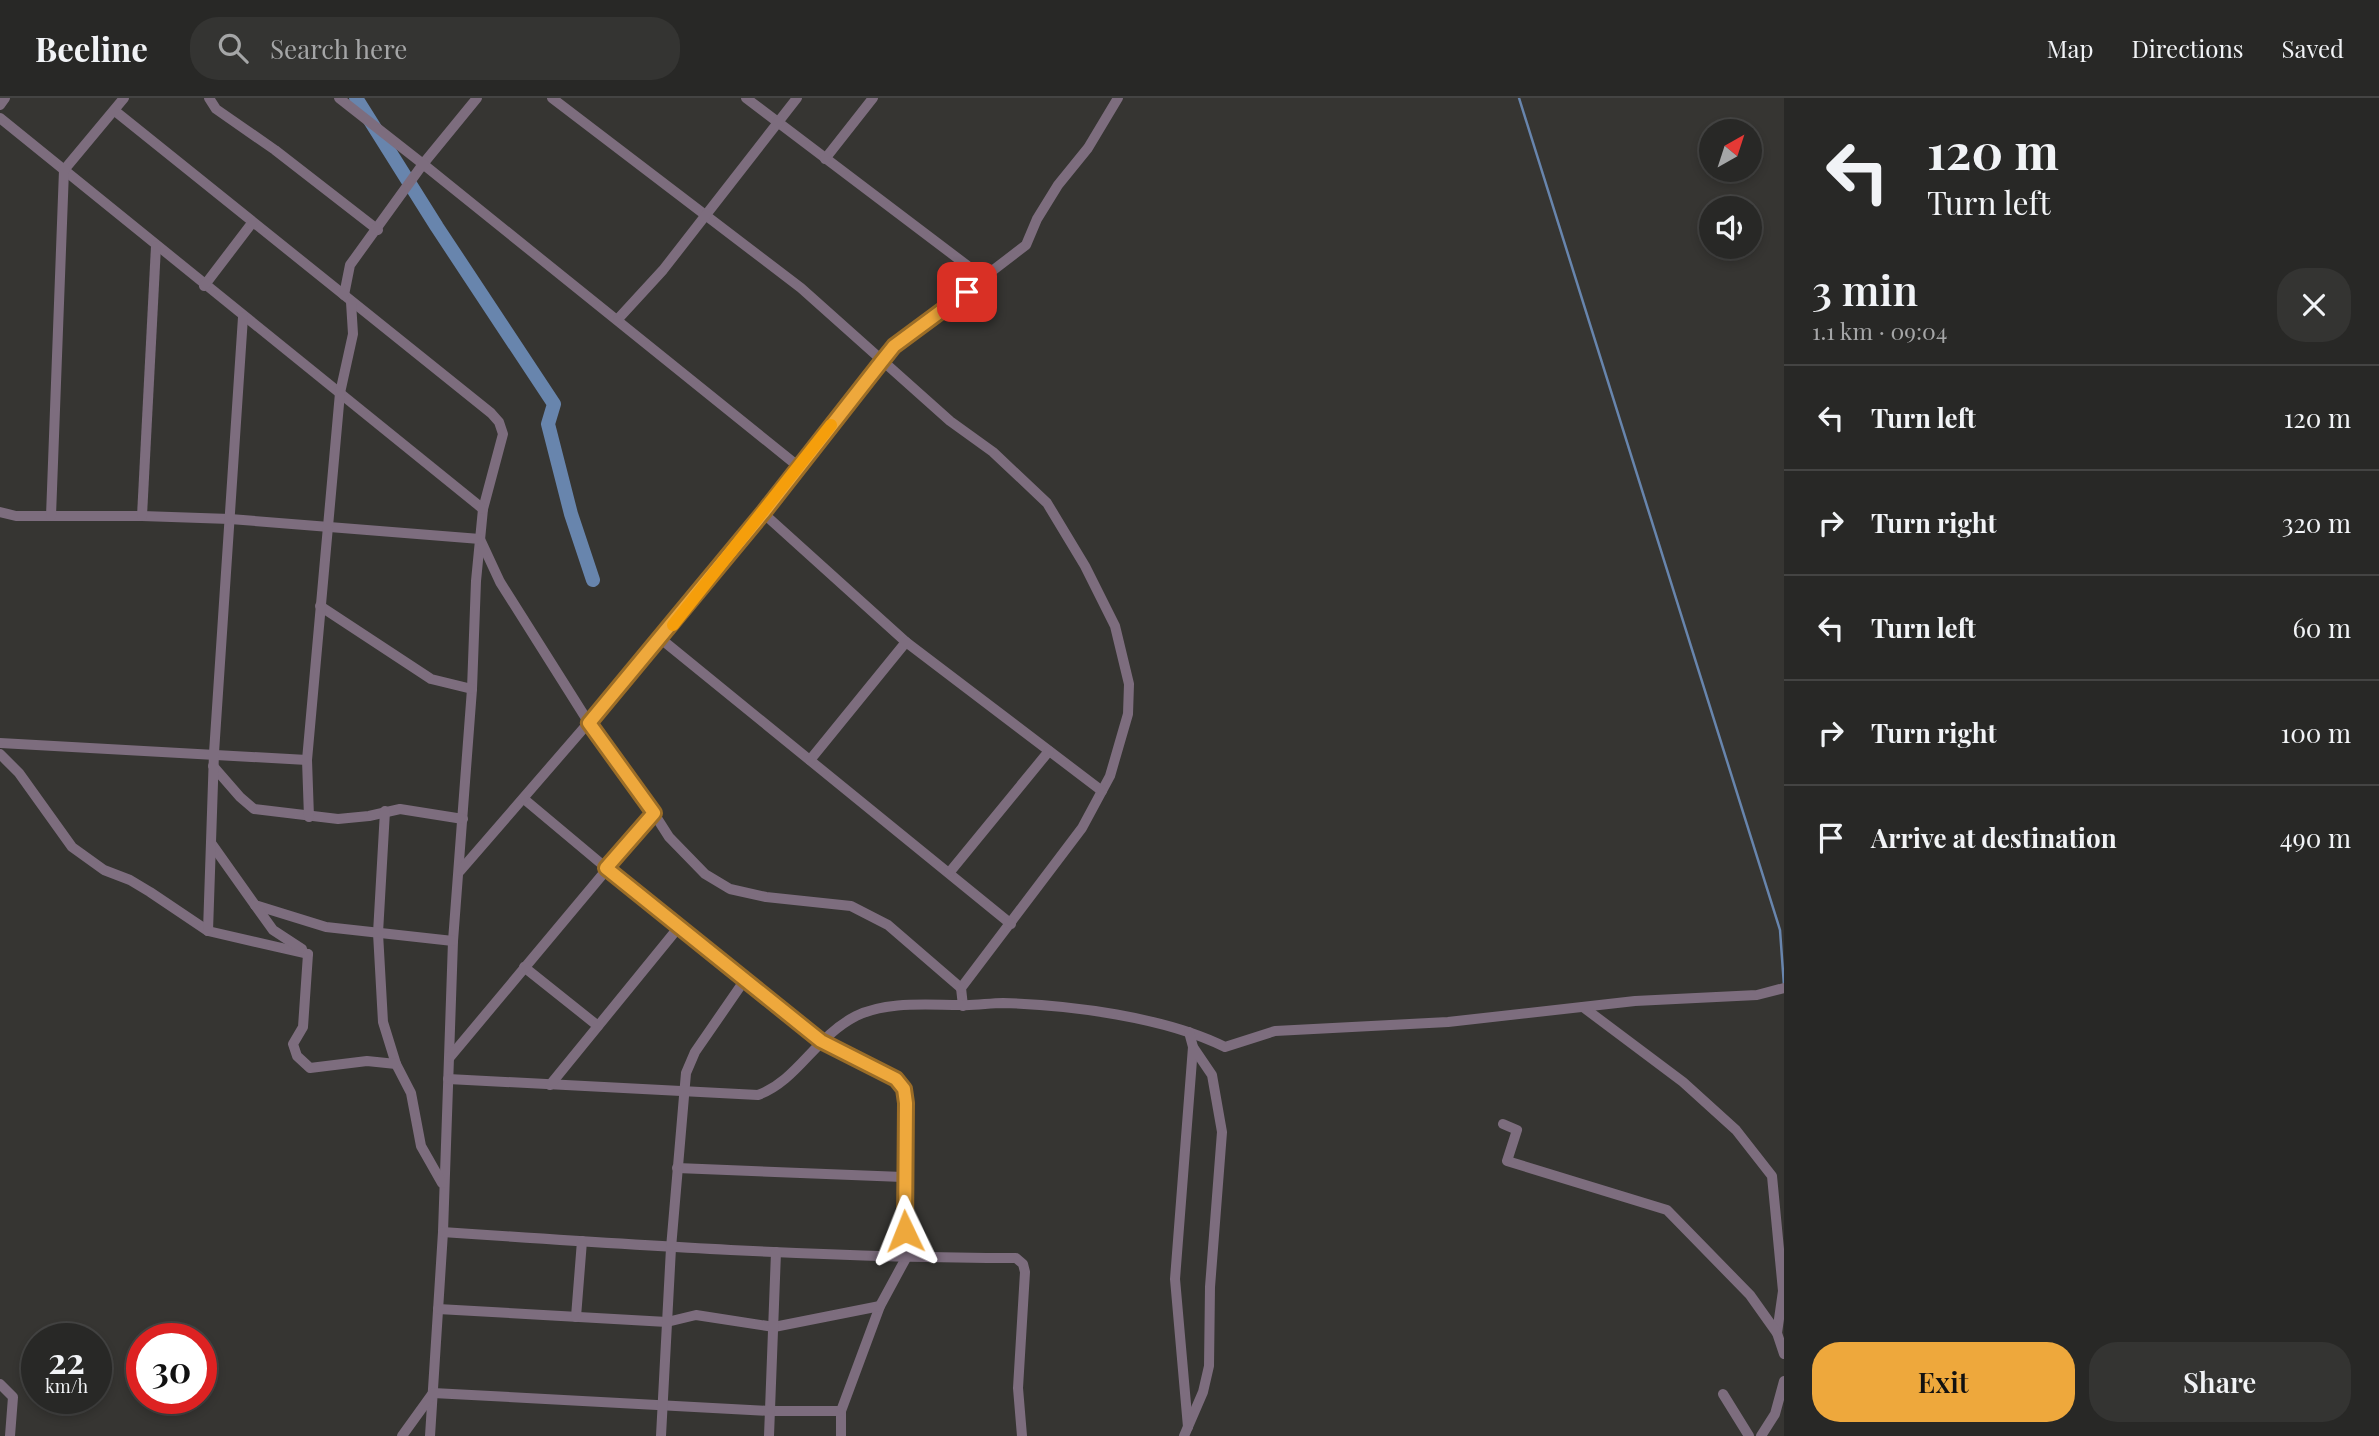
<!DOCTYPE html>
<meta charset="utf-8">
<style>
body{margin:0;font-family:"Playfair Display",serif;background:#343432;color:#f1f3f6;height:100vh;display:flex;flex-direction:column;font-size:26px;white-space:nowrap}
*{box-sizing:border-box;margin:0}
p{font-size:23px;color:#a5a6a7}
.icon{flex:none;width:38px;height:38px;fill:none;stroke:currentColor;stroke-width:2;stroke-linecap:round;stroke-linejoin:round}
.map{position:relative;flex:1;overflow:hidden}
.drawer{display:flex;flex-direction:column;background:#282826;width:595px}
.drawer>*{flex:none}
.hud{background:#282826;color:#f1f3f6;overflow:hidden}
.needle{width:46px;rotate:39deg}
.tools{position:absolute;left:1699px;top:21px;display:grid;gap:14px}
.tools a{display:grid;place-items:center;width:63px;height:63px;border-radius:50%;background:#282826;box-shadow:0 4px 10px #0003,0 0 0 2px #444443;font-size:35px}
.speed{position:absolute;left:21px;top:1225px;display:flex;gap:14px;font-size:35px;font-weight:700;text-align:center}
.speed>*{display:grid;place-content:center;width:91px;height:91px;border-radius:50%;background:#282826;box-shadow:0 4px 10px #0003,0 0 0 2px #444443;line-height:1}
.speed small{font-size:18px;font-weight:400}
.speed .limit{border:10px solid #d22;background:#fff;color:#111}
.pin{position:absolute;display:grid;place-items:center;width:60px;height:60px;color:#fff;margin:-30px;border-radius:14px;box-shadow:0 4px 10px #0006}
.me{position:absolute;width:77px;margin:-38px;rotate:358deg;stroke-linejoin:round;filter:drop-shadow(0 0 5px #0008)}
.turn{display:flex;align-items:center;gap:24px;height:147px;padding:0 28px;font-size:32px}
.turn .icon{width:91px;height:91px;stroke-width:2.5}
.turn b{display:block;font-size:49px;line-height:60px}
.round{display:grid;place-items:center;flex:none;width:74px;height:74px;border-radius:28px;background:#343432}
.overview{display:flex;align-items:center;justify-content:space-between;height:119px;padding:0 28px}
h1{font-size:42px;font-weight:600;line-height:52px}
.cta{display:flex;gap:14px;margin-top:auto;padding:14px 28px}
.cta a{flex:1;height:80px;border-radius:28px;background:#eea83c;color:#111;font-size:28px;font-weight:600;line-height:80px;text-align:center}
.cta a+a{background:#343432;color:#f1f3f6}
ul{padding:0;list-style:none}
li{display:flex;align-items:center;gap:21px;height:105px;padding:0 28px;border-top:2px solid #444443}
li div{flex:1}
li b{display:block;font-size:26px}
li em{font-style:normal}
header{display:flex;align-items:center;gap:42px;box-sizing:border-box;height:98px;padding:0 35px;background:#282826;border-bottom:2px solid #444443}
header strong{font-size:33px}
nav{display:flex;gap:38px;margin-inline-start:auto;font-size:24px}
.search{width:490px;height:63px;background:#343432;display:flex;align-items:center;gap:18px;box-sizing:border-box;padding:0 24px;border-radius:28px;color:#a5a6a7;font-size:26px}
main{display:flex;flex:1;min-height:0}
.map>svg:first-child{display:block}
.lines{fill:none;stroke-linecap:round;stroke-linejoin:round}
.stream{stroke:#6885ad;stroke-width:2.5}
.river{stroke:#6885ad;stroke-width:14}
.minor{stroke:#7d6d7e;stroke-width:10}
.route-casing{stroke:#9b6d27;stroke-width:18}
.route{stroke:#eea83c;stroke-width:12}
.slow{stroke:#f59e0b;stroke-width:12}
</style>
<header>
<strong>Beeline</strong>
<div class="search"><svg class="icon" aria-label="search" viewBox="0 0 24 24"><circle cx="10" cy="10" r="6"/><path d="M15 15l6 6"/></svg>Search here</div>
<nav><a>Map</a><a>Directions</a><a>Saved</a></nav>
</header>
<main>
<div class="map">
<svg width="1784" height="1338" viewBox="0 0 1784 1338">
<rect width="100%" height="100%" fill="#363532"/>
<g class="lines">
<path class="stream" d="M1519 0 1780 832 1784 888"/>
<path class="river" d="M356 0 437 129 554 306 548 326 571 416 593 482"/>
<g class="minor">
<path d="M209 0 216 11 275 52 378 132"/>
<path d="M339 0 423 66 477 0"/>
<path d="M552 0 801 190 950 323 993 354 1047 405 1085 468 1115 528 1129 586 1128 616 1110 678 1082 730 961 890 963 908"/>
<path d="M746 0 985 181"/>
<path d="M0 7 5 0"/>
<path d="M115 13 491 315 499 324 503 336 483 411 476 483 472 591 453 843 443 1134 430 1338"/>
<path d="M0 20 483 411"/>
<path d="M825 61 873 0"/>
<path d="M204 188 252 125"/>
<path d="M344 197 350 167 423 66 799 369"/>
<path d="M618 221 663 172 797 0"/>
<path d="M0 414 16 418H142L230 421 480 441 500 484 589 625 639 692 669 739 705 776 730 791 766 799 851 808 888 827 961 890"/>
<path d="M763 415 906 544 1102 693"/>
<path d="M51 418 64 72 124 0"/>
<path d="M142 418 156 148"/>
<path d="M320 508 431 581 472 591"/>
<path d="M661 541 1011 826"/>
<path d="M0 645 307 662"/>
<path d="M0 656 19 675 72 749 104 772 130 782 150 794 208 833 308 856"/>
<path d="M810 662 906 544"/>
<path d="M213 668 240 699 254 711 338 721 369 718 400 711 463 721"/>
<path d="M524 701 678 830 821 943 896 981 904 991 906 1160 880 1208 841 1313V1338"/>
<path d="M385 713 378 835 383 924 396 966 411 995 421 1048 442 1085"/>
<path d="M309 719 307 662 340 295 353 236 351 204"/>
<path d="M211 745 255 807 326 829 453 843"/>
<path d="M460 773 661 541 894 248 1026 147 1037 121 1058 87 1088 50 1118 0"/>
<path d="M949 775 1049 653"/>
<path d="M255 807 273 832 302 851"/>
<path d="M208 833 214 655 243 219"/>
<path d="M308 856 303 929 293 946 297 958 310 970 367 963 396 966"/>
<path d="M524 869 598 928"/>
<path d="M1583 909 1683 984 1736 1032 1772 1078 1783 1193 1777 1235"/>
<path d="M450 959 654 715"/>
<path d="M448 981 758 997C797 983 815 939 856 918 887 903 926 907 960 907 974 908 989 905 1003 905 1070 907 1165 919 1225 949L1275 933 1448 924 1635 903 1757 897 1784 890"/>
<path d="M550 987 678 830"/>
<path d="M1503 1026 1517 1032 1507 1063 1667 1112 1750 1197 1777 1235 1784 1256"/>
<path d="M677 1070 903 1079"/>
<path d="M443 1134C634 1147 824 1160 1016 1160L1023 1166 1025 1174 1018 1290 1022 1338"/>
<path d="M438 1211 667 1224 696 1217 774 1229 880 1208"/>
<path d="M576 1219 582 1143"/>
<path d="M0 1286 13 1299 10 1338"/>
<path d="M1723 1296 1749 1338"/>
<path d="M1188 1329 1175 1181 1193 949"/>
<path d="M402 1338 433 1295 770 1313H841"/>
<path d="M661 1338 671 1150 686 975 695 954 744 883"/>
<path d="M769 1338 776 1154"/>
<path d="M1184 1338 1203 1294 1209 1268 1210 1189 1222 1034 1212 977 1193 949 1189 934"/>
<path d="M1761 1338 1775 1316 1784 1283"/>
</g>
</g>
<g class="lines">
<defs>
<path id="route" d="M905 1133 906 1005 904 991 896 981 821 943 606 770 654 715 589 625 763 415 882 263 894 248 967 194"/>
</defs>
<use href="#route" class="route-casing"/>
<use href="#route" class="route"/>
<path class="slow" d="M673 527 831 327"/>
</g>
</svg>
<div class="tools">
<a><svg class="needle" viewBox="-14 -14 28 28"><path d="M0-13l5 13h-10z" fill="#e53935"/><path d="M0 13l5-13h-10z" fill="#a5a6a7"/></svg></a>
<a><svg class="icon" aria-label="sound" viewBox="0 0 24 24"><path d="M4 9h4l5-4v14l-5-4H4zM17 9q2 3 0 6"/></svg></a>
</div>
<div class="speed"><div>22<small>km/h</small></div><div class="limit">30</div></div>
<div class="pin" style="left:967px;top:194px;background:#d93025"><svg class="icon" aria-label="arrive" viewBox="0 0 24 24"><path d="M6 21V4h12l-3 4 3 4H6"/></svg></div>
<svg class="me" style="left:905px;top:1133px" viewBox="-20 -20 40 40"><path d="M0-17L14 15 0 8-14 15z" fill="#eea83c" stroke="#fff" stroke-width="4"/></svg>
</div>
<section class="drawer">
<div class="hud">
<div class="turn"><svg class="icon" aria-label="left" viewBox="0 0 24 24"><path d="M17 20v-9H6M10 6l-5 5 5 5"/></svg><div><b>120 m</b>Turn left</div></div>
</div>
<div class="overview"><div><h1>3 min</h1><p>1.1 km · 09:04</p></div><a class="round"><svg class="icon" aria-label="close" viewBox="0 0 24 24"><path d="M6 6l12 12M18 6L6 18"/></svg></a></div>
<ul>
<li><svg class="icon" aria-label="left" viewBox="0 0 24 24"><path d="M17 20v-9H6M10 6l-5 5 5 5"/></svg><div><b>Turn left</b></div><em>120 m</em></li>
<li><svg class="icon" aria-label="right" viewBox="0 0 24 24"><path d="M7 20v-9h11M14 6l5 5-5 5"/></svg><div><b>Turn right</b></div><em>320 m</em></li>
<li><svg class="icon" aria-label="left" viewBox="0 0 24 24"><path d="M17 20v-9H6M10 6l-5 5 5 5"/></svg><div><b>Turn left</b></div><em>60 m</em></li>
<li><svg class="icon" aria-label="right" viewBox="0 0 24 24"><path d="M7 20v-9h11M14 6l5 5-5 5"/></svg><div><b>Turn right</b></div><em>100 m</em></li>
<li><svg class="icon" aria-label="arrive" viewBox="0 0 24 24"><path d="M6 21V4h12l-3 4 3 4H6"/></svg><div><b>Arrive at destination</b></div><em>490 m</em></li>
</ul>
<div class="cta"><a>Exit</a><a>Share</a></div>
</section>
</main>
